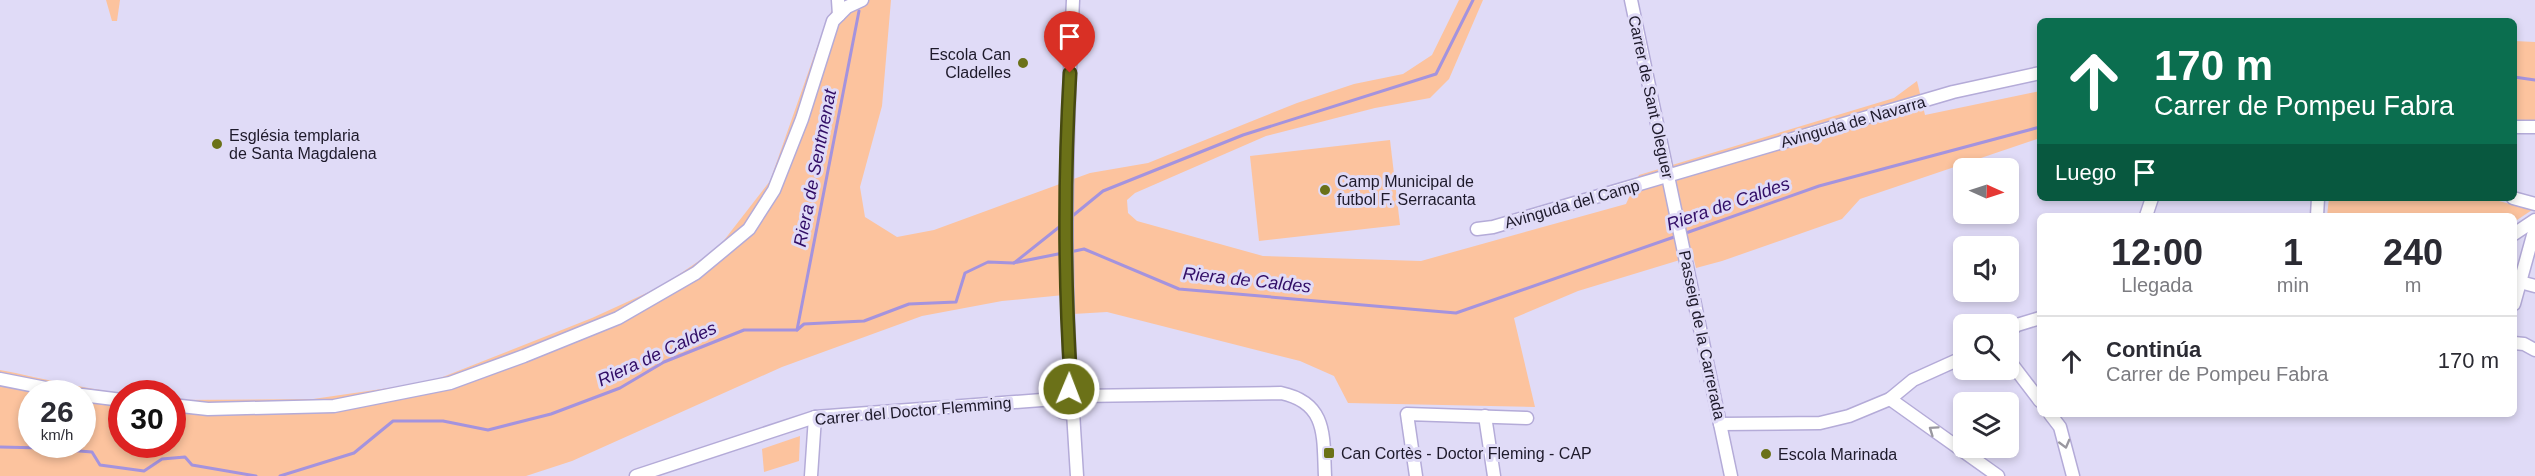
<!DOCTYPE html>
<html lang="es">
<meta charset="utf-8">
<style>
body{margin:0;font-family:Arial,sans-serif;background:#f2f2f3;color:#2b2b33;height:100vh;display:flex;flex-direction:column;font-size:22px;white-space:nowrap}
*{box-sizing:border-box;margin:0}
p{font-size:20px;color:#7c7c81}
.icon{flex:none;width:33px;height:33px;fill:none;stroke:currentColor;stroke-width:2;stroke-linecap:round;stroke-linejoin:round}
.map{position:relative;flex:1;overflow:hidden}
.drawer{position:absolute;left:2037px;top:213px;width:480px;height:204px;display:flex;flex-direction:column;background:#fff;border-radius:9px;box-shadow:0 3px 9px #0003}
.drawer>*{flex:none}
.guide{position:absolute;left:2037px;top:18px;width:480px;height:183px;border-radius:9px;box-shadow:0 3px 9px #0003;background:#0b6e4f;color:#fff;overflow:hidden}
.needle{width:39px;rotate:93deg}
.fabs{position:absolute;left:1953px;top:158px;display:grid;gap:12px}
.fabs a{display:grid;place-items:center;width:66px;height:66px;border-radius:9px;background:#fff;box-shadow:0 3px 9px #0003;font-size:30px}
.speed{position:absolute;left:18px;top:380px;display:flex;gap:12px;font-size:30px;font-weight:700;text-align:center}
.speed>*{display:grid;place-content:center;width:78px;height:78px;border-radius:50%;background:#fff;box-shadow:0 3px 9px #0003;line-height:1}
.speed small{font-size:15px;font-weight:400}
.speed .limit{border:9px solid #d22;background:#fff;color:#111}
.pin{position:absolute;display:grid;place-items:center;width:51px;height:51px;color:#fff;margin:-62px -26px;border-radius:50% 50% 50% 0;rotate:-45deg;box-shadow:0 0 6px #0007}
.pin .icon{rotate:45deg}
.me{position:absolute;width:66px;margin:-33px;rotate:1deg;stroke-linejoin:round;filter:drop-shadow(0 0 4px #0008)}
.turn{display:flex;align-items:center;gap:21px;height:126px;padding:0 18px;font-size:27px}
.turn .icon{width:78px;height:78px;stroke-width:2.5}
.turn b{display:block;font-size:42px;line-height:51px}
.then{display:flex;align-items:center;height:57px;padding:0 18px;background:#0003;gap:12px;font-size:22px}
.eta{display:flex;justify-content:space-evenly;align-items:center;height:102px;text-align:center}
.eta b{font-size:36px;font-weight:700;line-height:42px}
ul{padding:0;list-style:none}
li{display:flex;align-items:center;gap:18px;height:90px;padding:0 18px;border-top:2px solid #e1e1e2}
li div{flex:1}
li b{display:block;font-size:22px}
li em{font-style:normal}
.map>svg:first-child{display:block}
.green{fill:#fcc39e;fill-rule:evenodd}
.lines{fill:none;stroke-linecap:round;stroke-linejoin:round}
.stream{stroke:#a493de;stroke-width:3}
.minor-casing{stroke:#b4abd8;stroke-width:15}
.minor{stroke:#fff;stroke-width:12}
.oneway{stroke:#9a98a0}
.route-casing{stroke:#464910;stroke-width:15}
.route{stroke:#6b7118;stroke-width:10}
.poi-dot{fill:#6b7118;stroke:#e0dbf7;stroke-width:2}
.labels{text-anchor:middle;dominant-baseline:central;stroke-width:6;stroke-linejoin:round;paint-order:stroke}
.poi-label{font-size:16px;fill:#1e1a2b;stroke:#e0dbf7;text-anchor:start}
.street-label{font-size:16px;fill:#1e1a2b;stroke:#e0dbf7}
.water-label{font-size:18px;font-style:italic;fill:#310d66;stroke:#e0dbf7}
</style>
<div class="map">
<svg width="2535" height="476" viewBox="0 0 2535 476">
<rect width="100%" height="100%" fill="#e0dbf7"/>
<g class="green">
<path d="M106 0H120L117 21H112Z"/>
<path d="M836 0H891L882 106 860 187 865 217 897 237 934 230 1090 173 1148 163 1297 103 1354 84 1403 74 1432 55 1459 0H1483L1449 79 1430 98 1375 108 1266 136 1135 193 1127 200 1128 213 1137 221 1263 256 1421 261 1626 204 1639 175 1894 98 1917 81 1925 115 2040 91V138L1860 199 1842 219 1722 261 1696 268 1693 256 1578 291 1514 318 1535 407 1348 403 1334 376 1300 361 1107 312 1073 314 1074 294 1002 301 922 316 782 367 572 461 526 476H0V370C42 378 82 389 124 393H122V444H172L173 400 313 399 430 382 592 318 662 286 718 248 770 181 821 36ZM32 393H82V444H32Z"/>
<path d="M2514 41 2535 42V120H2514Z"/>
<path d="M1390 140 1400 225 1259 241 1250 156Z"/>
<path d="M2329 198H2488L2532 210 2514 222V216H2327Z"/>
<path d="M800 436 799 461 764 472 762 449Z"/>
</g>
<g class="lines">
<g class="stream">
<path d="M2514 77 2535 80"/>
<path d="M1070 218 1103 191 1243 135 1436 74 1473 0"/>
<path d="M1683 234 1819 186 2040 127"/>
<path d="M1070 252 1084 249 1179 289 1456 313 1677 236"/>
<path d="M1014 263 1063 224"/>
<path d="M797 330 859 11"/>
<path d="M0 447 43 448 92 452 100 465 144 471 162 459 185 457 192 465 256 476"/>
<path d="M280 476 354 453 393 421H443L488 430 551 414 620 388 664 362 744 330H797L804 324 864 321 909 304 956 302 965 273 988 262 1013 263 1063 253"/>
</g>
<defs>
<g id="minor">
<path d="M838 0 839 15"/>
<path d="M1631 0 1731 476"/>
<path d="M2514 127H2535"/>
<path d="M2513 198 2535 204"/>
<path d="M2146 216 2152 198"/>
<path d="M2317 216 2318 198"/>
<path d="M1477 229 1493 227 1953 92 2040 73"/>
<path d="M2514 234 2535 220"/>
<path d="M2520 282 2535 286"/>
<path d="M2514 304 2535 228"/>
<path d="M2008 332 2017 325 2040 318"/>
<path d="M2514 343 2524 344 2535 350"/>
<path d="M2008 359 2040 401"/>
<path d="M0 379 71 393"/>
<path d="M1069 389 1071 383C1063 255 1067 128 1073 0"/>
<circle cx="1067" cy="401" r="12"/>
<path d="M82 395 122 400"/>
<path d="M1079 396 1281 393C1328 403 1323 437 1325 476"/>
<path d="M1890 399 1998 476"/>
<path d="M172 405 208 409 334 406 450 383 524 356 618 318 696 273 749 229 774 190 802 119 833 21 847 7 862 0"/>
<path d="M1073 412 1077 476"/>
<path d="M2050 414 2060 427 2073 476"/>
<path d="M1485 416 1494 476"/>
<path d="M1720 424 1820 423 1849 416 1890 399 1913 380 1964 357"/>
<path d="M636 476 815 417 1055 399"/>
<path d="M811 476 815 417"/>
<path d="M1416 476 1407 414 1527 418"/>
</g>
</defs>
<use href="#minor" class="minor-casing"/>
<use href="#minor" class="minor"/>
</g>
<defs><path id="oneway-chevron" d="M-2-3.5L2.5 0L-2 3.5" fill="none" stroke-width="1.6" stroke-linecap="round" stroke-linejoin="round" transform="scale(1.5)"/></defs>
<g class="oneway">
<use href="#oneway-chevron" transform="translate(1933 430) rotate(-145)"/>
<use href="#oneway-chevron" transform="translate(2065 444) rotate(75)"/>
</g>
<g class="lines">
<defs>
<path id="route" d="M1069 389 1071 383C1064 279 1064 176 1070 73"/>
</defs>
<use href="#route" class="route-casing"/>
<use href="#route" class="route"/>
</g>
<g class="poi-dot">
<circle cx="1023" cy="63" r="6"/>
<circle cx="217" cy="144" r="6"/>
<circle cx="1325" cy="190" r="6"/>
<rect x="1323" y="447" width="12" height="12" rx="3"/>
<circle cx="1766" cy="454" r="6"/>
</g>
<g class="labels">
<g class="poi-label">
<text x="1011" y="54" text-anchor="end">Escola Can<tspan x="1011" dy="18">Cladelles</tspan></text>
<text x="229" y="135">Església templaria<tspan x="229" dy="18">de Santa Magdalena</tspan></text>
<text x="1337" y="181">Camp Municipal de<tspan x="1337" dy="18">futbol F. Serracanta</tspan></text>
<text x="1341" y="453">Can Cortès - Doctor Fleming - CAP</text>
<text x="1778" y="454">Escola Marinada</text>
</g>
<g class="street-label">
<text transform="translate(1651 97) rotate(78)">Carrer de Sant Oleguer</text>
<text transform="translate(1853 122) rotate(-16)">Avinguda de Navarra</text>
<text transform="translate(1572 204) rotate(-16)">Avinguda del Camp</text>
<text transform="translate(1702 335) rotate(78)">Passeig de la Carrerada</text>
<text transform="translate(913 411) rotate(-5)">Carrer del Doctor Flemming</text>
</g>
<g class="water-label">
<text transform="translate(815 168) rotate(-79)">Riera de Sentmenat</text>
<text transform="translate(1728 204) rotate(-19)">Riera de Caldes</text>
<text transform="translate(1247 280) rotate(6)">Riera de Caldes</text>
<text transform="translate(657 354) rotate(-25)">Riera de Caldes</text>
</g>
</g>
</svg>
<div class="fabs">
<a><svg class="needle" viewBox="-14 -14 28 28"><path d="M0-13l5 13h-10z" fill="#e53935"/><path d="M0 13l5-13h-10z" fill="#7c7c81"/></svg></a>
<a><svg class="icon" aria-label="sound" viewBox="0 0 24 24"><path d="M4 9h4l5-4v14l-5-4H4zM17 9q2 3 0 6"/></svg></a>
<a><svg class="icon" aria-label="search" viewBox="0 0 24 24"><circle cx="10" cy="10" r="6"/><path d="M15 15l6 6"/></svg></a>
<a><svg class="icon" aria-label="layers" viewBox="0 0 24 24"><path d="M12 4l9 5-9 5-9-5zM3 14l9 5 9-5"/></svg></a>
</div>
<div class="speed"><div>26<small>km/h</small></div><div class="limit">30</div></div>
<div class="pin" style="left:1070px;top:73px;background:#d93025"><svg class="icon" aria-label="arrive" viewBox="0 0 24 24"><path d="M6 21V4h12l-3 4 3 4H6"/></svg></div>
<svg class="me" style="left:1069px;top:389px" viewBox="-20 -20 40 40"><circle r="17" fill="#6b7118" stroke="#fff" stroke-width="3"/><path d="M0-11L8 9 0 5-8 9z" fill="#fff"/></svg>
<div class="guide">
<div class="turn"><svg class="icon" aria-label="ahead" viewBox="0 0 24 24"><path d="M12 20V5M6 11l6-6 6 6"/></svg><div><b>170 m</b>Carrer de Pompeu Fabra</div></div>
<div class="then">Luego<svg class="icon" aria-label="arrive" viewBox="0 0 24 24"><path d="M6 21V4h12l-3 4 3 4H6"/></svg></div>
</div>
<section class="drawer">
<div class="eta">
<div><b>12:00</b><p>Llegada</p></div>
<div><b>1</b><p>min</p></div>
<div><b>240</b><p>m</p></div>
</div>
<ul>
<li><svg class="icon" aria-label="ahead" viewBox="0 0 24 24"><path d="M12 20V5M6 11l6-6 6 6"/></svg><div><b>Continúa</b><p>Carrer de Pompeu Fabra</p></div><em>170 m</em></li>
</ul>
</section>
</div>
